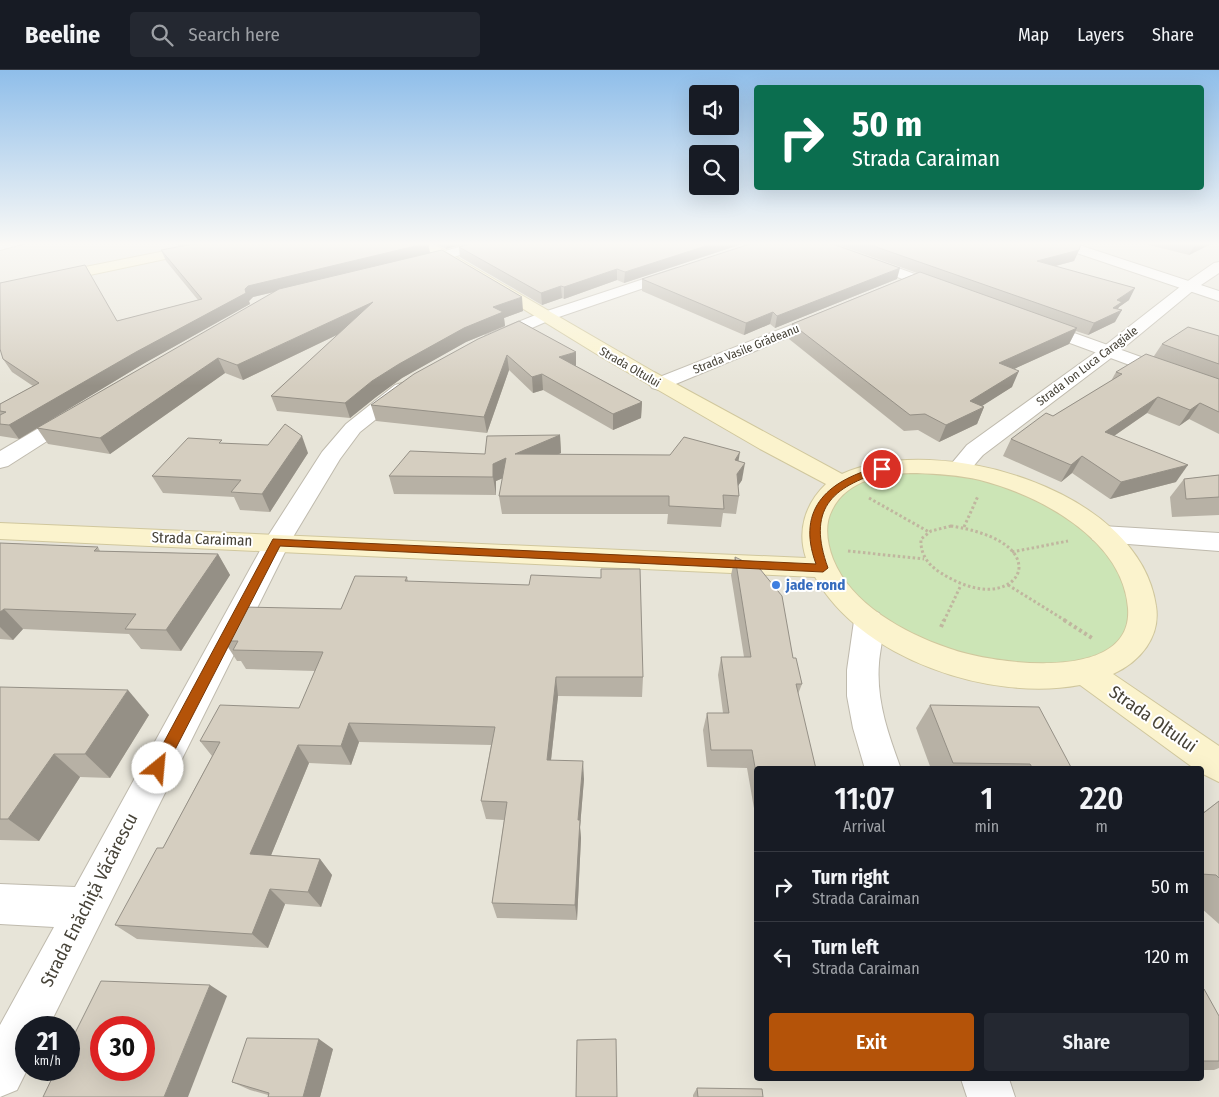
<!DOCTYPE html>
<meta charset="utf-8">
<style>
body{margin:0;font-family:"Fira Sans Condensed",sans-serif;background:#242831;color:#f1f3f6;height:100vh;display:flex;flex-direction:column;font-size:19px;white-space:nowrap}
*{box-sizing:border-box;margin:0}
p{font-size:16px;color:#9ea1a6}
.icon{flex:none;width:28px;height:28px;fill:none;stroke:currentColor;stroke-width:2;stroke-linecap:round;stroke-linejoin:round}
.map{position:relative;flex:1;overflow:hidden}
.side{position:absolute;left:754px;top:696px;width:450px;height:315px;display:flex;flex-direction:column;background:#171b24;border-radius:5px;box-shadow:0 5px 20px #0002}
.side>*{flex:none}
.guide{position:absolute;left:754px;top:15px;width:450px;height:105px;border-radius:5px;box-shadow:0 5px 20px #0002;background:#0b6e4f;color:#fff;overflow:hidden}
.tools{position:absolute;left:689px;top:15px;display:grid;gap:10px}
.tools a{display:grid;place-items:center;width:50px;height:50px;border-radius:5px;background:#171b24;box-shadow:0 5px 20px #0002;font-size:25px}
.speed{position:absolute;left:15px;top:946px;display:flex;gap:10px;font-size:25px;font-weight:700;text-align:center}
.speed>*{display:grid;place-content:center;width:65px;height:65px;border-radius:50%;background:#171b24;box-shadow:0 5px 20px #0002;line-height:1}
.speed small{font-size:12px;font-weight:400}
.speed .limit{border:8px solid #d22;background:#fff;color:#111}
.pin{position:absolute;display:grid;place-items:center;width:42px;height:42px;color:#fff;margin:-21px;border:2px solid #fff;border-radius:50%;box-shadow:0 1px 5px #0007}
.me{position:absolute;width:55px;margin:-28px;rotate:28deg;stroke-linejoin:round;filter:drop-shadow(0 0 4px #0008)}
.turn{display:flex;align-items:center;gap:18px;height:105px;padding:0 15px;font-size:22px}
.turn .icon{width:65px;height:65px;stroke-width:2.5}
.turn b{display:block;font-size:35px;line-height:42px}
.eta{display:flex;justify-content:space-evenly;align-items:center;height:85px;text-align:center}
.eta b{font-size:30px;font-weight:600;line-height:35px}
.button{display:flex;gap:10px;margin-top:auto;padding:10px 15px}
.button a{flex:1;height:58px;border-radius:5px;background:#b45309;color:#fff;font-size:20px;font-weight:600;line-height:58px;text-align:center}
.button a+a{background:#242831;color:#f1f3f6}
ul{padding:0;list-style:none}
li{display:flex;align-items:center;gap:15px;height:70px;padding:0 15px;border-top:1px solid #363941}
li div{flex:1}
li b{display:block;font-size:19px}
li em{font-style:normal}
header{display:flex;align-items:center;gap:30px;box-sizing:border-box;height:70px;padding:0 25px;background:#171b24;border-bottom:1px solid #363941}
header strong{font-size:24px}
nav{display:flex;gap:28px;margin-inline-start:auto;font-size:18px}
.search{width:350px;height:45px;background:#242831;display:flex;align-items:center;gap:12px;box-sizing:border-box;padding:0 18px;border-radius:5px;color:#9ea1a6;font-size:19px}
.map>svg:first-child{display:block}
.residential{fill:#e7e4d8;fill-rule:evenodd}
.green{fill:#cce5b6}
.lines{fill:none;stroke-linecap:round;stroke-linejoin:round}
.service-casing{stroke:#bfbaad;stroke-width:2}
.minor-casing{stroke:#bfbaad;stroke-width:2}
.tertiary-casing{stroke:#bfbaad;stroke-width:2}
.secondary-casing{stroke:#d0c79d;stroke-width:2}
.path-far1{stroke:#c0b69f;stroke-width:3;stroke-dasharray:2.5 2.5;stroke-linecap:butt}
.path{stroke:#c0b69f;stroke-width:4;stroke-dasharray:3 3;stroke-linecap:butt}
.service{fill:#fff;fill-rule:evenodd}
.minor{fill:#fff;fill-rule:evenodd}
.tertiary{fill:#fff;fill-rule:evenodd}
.secondary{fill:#fbf3cd;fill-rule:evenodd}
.wall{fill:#b7b1a5}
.shaded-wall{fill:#959086}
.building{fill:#d5cec0;stroke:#959086;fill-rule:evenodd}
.route{fill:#b45309;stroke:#753606}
.shop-dot{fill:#3f7fe0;stroke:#fff;stroke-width:2}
.labels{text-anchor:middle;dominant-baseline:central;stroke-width:4;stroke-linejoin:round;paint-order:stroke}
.far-street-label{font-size:12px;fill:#474338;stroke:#fff}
.street-label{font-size:15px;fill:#474338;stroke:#fff}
.shop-label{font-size:15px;font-weight:bold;fill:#366cbe;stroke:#fff;text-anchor:start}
.near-street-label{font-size:18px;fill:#474338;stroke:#fff}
</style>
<header>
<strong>Beeline</strong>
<div class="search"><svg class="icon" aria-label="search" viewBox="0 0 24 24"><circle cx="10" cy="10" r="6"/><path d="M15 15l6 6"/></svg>Search here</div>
<nav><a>Map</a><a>Layers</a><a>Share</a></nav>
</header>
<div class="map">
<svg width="1219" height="1027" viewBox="0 0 1219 1027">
<rect width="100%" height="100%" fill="#f4f2ea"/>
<path class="residential" d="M0 173H1219V1027H0ZM756 699H1201V1009H756ZM26 958H69V1000H26ZM101 958H144V1000H101Z"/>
<path class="green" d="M907 396 1021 416 1120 482 1137 568 1045 606 893 566 815 478 843 414Z"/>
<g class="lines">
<defs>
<path id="service" d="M10 173H26L0 180V174Z"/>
<g id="minor">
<path d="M473 173H493L491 176 415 198 410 197 408 194 410 191Z"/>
<path d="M811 173H829L948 216 951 219 948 222H938L813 176Z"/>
<path d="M1054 173H1073L1219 221V231L1056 176Z"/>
<path d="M677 198 682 199 684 202 682 205 550 250 498 273 492 274 486 273 483 269 486 265 538 244Z"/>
<path d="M824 242 830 244 832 247 830 250 666 318 659 320 652 318 649 314 652 310Z"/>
<path d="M1038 250 1219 315V328L1032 259 1030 255 1032 251Z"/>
<path d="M402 313 409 315 412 319 409 323 360 362 340 389 290 472 48 958H26L27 1000 17 1020 0 1027V955L54 857 0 854V814L75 817 268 466 322 382 346 354 395 315Z"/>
<path d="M73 340 80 342 83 346 80 350 8 396 0 398V381L66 342Z"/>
<path d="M1102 456 1219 463V481L1102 472 1093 470 1089 464 1093 458Z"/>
</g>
<g id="tertiary">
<path d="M1219 192V203L1195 219 1115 285 983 385C973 396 967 408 950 404L947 399 967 375 1103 277 1185 213 1214 193Z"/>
<path d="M869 540 879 543C887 557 880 577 879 593 876 630 888 664 901 699H865L853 658 847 626V600L854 551 859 543Z"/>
<path d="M961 1009H1009L1015 1027H967Z"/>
</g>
<g id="secondary">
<path d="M205 173H229L222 177 0 224V214Z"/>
<path d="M416 173H432L654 302 842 404C937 361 1140 419 1156 536 1161 567 1140 592 1113 604L1219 676V712L1201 703V699H1195L1080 615C990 632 861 589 815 507L0 469V453L806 488C797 461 805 434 826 414L760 379 603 288ZM917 403C938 404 959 405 980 410 1039 425 1123 469 1128 538 1134 615 991 594 948 578 904 563 851 534 833 489 827 473 824 455 832 440 847 409 886 403 917 403Z"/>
</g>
</defs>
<use href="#service" class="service-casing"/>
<use href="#minor" class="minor-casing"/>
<use href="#tertiary" class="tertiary-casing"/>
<use href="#secondary" class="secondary-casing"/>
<g class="path-far1">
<path d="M869 428 929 462"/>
<path d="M951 456C972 459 1018 470 1019 497 1019 504 1015 509 1010 513 989 527 960 515 941 503 928 495 920 484 921 469L931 461Z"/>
<path d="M964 457 978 426"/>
<path d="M848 481 924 489"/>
<path d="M1012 482 1068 471"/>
<path d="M1008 515 1066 551"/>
<path d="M944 551 961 515"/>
</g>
<g class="path">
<path d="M1064 550 1092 568"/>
<path d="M941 557 944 550"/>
</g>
<use href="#service" class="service"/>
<use href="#minor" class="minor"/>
<use href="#tertiary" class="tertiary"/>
<use href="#secondary" class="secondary"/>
</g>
<g class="wall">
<path d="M175 173H428L430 183 523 241 504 248 505 256 466 272 402 308 376 327 350 348 277 341 271 326 337 265 243 310 225 303 110 384 48 374 37 358 275 222 253 227 249 231 250 234 143 294 19 369 0 366V334L33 316 12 302 3 289 117 251 198 230 166 191 161 180 179 176Z"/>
<path d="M435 173H468L446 179Z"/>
<path d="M472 173H745L624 213 617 210 564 229 562 228 542 235 460 187 459 177Z"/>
<path d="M833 173H1077L1079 180 1074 191 1055 196 1129 230 1119 237 1118 239 1115 252 1088 265 1076 261 1069 274 1014 299 1012 317 981 336 984 337 977 354 939 372 918 360 904 361 789 269 792 254 917 203Z"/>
<path d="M1141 173H1213L1189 185Z"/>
<path d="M642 209H897L775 258 770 254 744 265 642 221Z"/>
<path d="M1219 266V364L1189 349 1179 356 1147 343 1114 366 1176 412 1110 429 1072 403 1061 412 1003 386 1011 369 1053 346 1111 311 1116 302 1154 286 1162 274Z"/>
<path d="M478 269 576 296 642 332 641 348 613 360 543 320 533 323 509 300 487 363 376 351 371 335Z"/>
<path d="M560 365 561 383 557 385 739 391 742 410 738 416 739 426 736 444 723 443 721 457 667 454 668 444H502L499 426 503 408 496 411V425L394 424 389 406 485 384Z"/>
<path d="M223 373 308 383 270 442 240 440 234 427 163 423 152 406Z"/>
<path d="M1219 405V445L1172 447 1170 427 1184 409Z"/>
<path d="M0 473 98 477 100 481 218 484 230 505 181 581 141 579 129 564 23 559 13 570 0 569Z"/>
<path d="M735 487 793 588 802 614 798 624 756 699V750L747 698 707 697 703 660 707 643H723L718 605 721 587H744L731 505Z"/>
<path d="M407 507 408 511 643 607 642 627 558 626 551 690 584 709 580 757 581 768 577 850 497 848 492 833 504 750 486 749 481 731 491 675 359 672 351 695 309 693 271 785 320 789 332 805 321 837 285 834 268 878 137 869 115 855 163 778 212 686 200 671 299 638 315 601 246 599 241 591H237L224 571 341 539Z"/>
<path d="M0 617 149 645 110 708 80 707 39 771 0 770Z"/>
<path d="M930 635 1072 699H931L916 658Z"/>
<path d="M1219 731V854L1201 838V744Z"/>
<path d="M1201 919 1219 946V998L1214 1000H1201Z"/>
<path d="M333 979 320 1027H268V1025L250 1020 232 1012Z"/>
<path d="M697 1018 763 1027H693V1025Z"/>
</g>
<g class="shaded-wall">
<path d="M177 173H204L179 176Z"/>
<path d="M428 173 430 184 253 227 249 231 250 234 143 294 19 369 9 355 245 219 248 216Z"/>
<path d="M445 173H468L446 179Z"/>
<path d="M715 173H745L624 213 625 202Z"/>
<path d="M1196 173H1213L1189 185Z"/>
<path d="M1079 180 1074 191 1033 202 1037 191Z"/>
<path d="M900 198 897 209 775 258 777 246Z"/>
<path d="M617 199V210L564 229V217Z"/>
<path d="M561 216 562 228 542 235 541 223Z"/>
<path d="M1135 218 1129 230 1119 237 1115 243 1122 240 1115 252 1088 265 1094 253 1117 230Z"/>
<path d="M522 227 523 241 504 248 505 256 466 272 402 308 376 327 350 348 345 333 372 311 399 294 493 237Z"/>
<path d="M373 232 376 246 243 310 237 295Z"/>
<path d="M773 242 770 254 744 265 746 253Z"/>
<path d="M1077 258 1069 274 992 309 999 293Z"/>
<path d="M576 282V297L559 287Z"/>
<path d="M507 285 509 300 487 363 484 347Z"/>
<path d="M218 288 225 303 110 384 100 368Z"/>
<path d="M1019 301 1012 317 968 345 984 337 977 354 939 372 946 355 970 331Z"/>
<path d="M542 304 543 320 533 323 532 307Z"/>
<path d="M1158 327 1147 343 1095 379 1105 362Z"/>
<path d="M642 332 641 348 613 360V344Z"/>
<path d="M1200 333 1189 349 1179 356 1190 340Z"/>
<path d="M560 365 561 383 517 402 515 384Z"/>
<path d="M302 366 308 383 270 442 262 424Z"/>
<path d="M740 382 737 400 735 390Z"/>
<path d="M1082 386 1072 403 1061 412 1071 395Z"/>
<path d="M506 388 508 406 496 411V425L493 407V394Z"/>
<path d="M745 393 742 410 734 422 737 404Z"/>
<path d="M1188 395 1176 412 1110 429 1121 412Z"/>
<path d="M218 484 230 505 181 581 166 560Z"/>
<path d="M4 539 23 559 13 570 0 557V542Z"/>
<path d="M556 607 558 626 549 708 547 690Z"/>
<path d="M128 620 149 645 110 708 85 684Z"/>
<path d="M349 653 359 672 351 695 341 676Z"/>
<path d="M298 675 309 693 265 800 250 784Z"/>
<path d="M54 684 80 707 39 771 8 749Z"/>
<path d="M583 691 584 709 580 757 581 768 577 850 575 835 578 750Z"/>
<path d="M320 789 332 805 321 837 308 822Z"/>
<path d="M270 819 285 834 268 878 252 864Z"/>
<path d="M210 915 227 926 188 1027H164Z"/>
<path d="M319 969 333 979 320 1027H303Z"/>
</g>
<g class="building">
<path d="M199 173H428L248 216 245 219 246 223 136 282 9 355 0 354V345L6 342 0 341V334L39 313 3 289 0 279V213L85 195 117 251 202 229 161 180Z"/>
<path d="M472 173H715L625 202 617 199 564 217 561 216 541 223 459 177Z"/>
<path d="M753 173H830L900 198 777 246 773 242 746 253 642 209Z"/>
<path d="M865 173H1077L1081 174 1079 180 1037 191 1135 218 1117 230 1122 232 1113 238 1122 240 1094 253Z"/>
<path d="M442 180 522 227 493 237 503 242 464 258 399 294 372 311 345 333 271 326 373 232 237 295 218 288 100 368 37 358 279 219Z"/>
<path d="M920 202 1077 258 999 293 1019 301 970 331 984 337 946 355 925 344 910 345 792 254Z"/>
<path d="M519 251 576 282 559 287 642 332 613 344 542 304 532 307 507 285 484 347 371 335 414 304 478 269Z"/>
<path d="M1188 257 1219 266V294L1162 274Z"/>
<path d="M1146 284 1219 309V342L1200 333 1190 340 1158 327 1105 362 1188 395 1121 412 1082 386 1071 395 1011 369 1046 343 1053 346 1122 304 1116 302Z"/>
<path d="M285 354 302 366 262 424 231 422 241 410 152 406 188 368 222 370 219 373 268 375Z"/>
<path d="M560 365 515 384 670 385 684 367 740 382 735 390 745 393 737 404 739 426 723 425 724 439 669 436V426H499L506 388 493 394V407L389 406 410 381 485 384 487 366Z"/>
<path d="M1219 405V427L1186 429 1184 409Z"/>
<path d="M0 473 98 477 94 481 218 484 166 560 125 559 136 544 4 539 0 542Z"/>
<path d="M735 487 760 499 782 526 793 588H796L802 614H796L816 699H756V703L752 680H711L707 643H729L721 587H751Z"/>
<path d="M601 499H640L643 607H556L547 690 583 691 578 750H580L575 835 492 833 507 732 481 731 495 657 349 653 341 676 298 675 250 784 320 789 308 822 270 819 252 864 115 855 157 778H163L220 672 200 671 220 635 299 638 323 582 233 580 238 571H224L243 537 341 539 355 506 407 507 405 511 529 515 531 505 601 508Z"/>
<path d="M0 617 128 620 85 684H54L8 749H0Z"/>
<path d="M930 635 1039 637 1072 699H1033L1030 694 953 693Z"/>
<path d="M1219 731V808L1216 805 1201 804V745Z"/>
<path d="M101 911 210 915 164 1027H43L56 1000H69V975ZM101 958H144V1000H101Z"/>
<path d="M1201 919H1204L1219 946V991H1201Z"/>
<path d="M247 968 319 969 303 1027H268L269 1023 232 1012Z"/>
<path d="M616 969 617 1027H576L577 970Z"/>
<path d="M697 1018 762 1019 763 1027H698Z"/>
</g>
<linearGradient id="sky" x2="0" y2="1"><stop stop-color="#8fbeea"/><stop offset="0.55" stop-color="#faf9f6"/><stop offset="1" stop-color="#faf9f6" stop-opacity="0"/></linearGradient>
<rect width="1219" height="316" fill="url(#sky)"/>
<path class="route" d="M882 396 885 397V401C830 417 807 440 828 498L823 502 280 476 163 703 158 705 152 703 150 698 273 469 816 494C795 437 830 409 882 396Z"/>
<circle class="shop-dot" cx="776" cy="515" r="5"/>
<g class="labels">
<g class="far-street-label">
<text transform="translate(746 279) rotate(-22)">Strada Vasile Grădeanu</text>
<text transform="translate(1087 296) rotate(-37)">Strada Ion Luca Caragiale</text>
<text transform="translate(630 297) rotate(30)">Strada Oltului</text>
</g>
<g class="street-label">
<text transform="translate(202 469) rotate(2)">Strada Caraiman</text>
</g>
<g class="shop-label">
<text x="786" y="515">jade rond</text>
</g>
<g class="near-street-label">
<text transform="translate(1153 649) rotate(35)">Strada Oltului</text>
<text transform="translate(89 830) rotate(-63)">Strada Enăchiță Văcărescu</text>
</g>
</g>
</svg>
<div class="tools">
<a><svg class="icon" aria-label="sound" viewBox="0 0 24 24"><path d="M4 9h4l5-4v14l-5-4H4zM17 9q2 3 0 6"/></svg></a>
<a><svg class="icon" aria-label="search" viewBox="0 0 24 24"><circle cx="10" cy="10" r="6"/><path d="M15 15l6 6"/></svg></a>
</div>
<div class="speed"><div>21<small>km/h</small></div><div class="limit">30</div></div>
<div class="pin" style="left:882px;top:399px;background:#d93025"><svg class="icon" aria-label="arrive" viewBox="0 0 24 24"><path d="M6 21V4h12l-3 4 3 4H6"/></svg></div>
<svg class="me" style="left:158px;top:698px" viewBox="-20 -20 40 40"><circle r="19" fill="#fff"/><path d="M0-13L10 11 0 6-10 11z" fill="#b45309"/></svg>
<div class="guide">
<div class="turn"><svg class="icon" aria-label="right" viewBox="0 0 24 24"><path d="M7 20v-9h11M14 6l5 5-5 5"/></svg><div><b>50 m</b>Strada Caraiman</div></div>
</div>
<section class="side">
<div class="eta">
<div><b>11:07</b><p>Arrival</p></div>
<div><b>1</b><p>min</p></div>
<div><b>220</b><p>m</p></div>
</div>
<ul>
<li><svg class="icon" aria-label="right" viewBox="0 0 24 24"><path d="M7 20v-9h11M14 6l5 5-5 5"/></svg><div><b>Turn right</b><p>Strada Caraiman</p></div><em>50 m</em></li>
<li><svg class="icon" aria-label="left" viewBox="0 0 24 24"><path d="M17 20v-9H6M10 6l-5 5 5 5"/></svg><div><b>Turn left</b><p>Strada Caraiman</p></div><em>120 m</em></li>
</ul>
<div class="button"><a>Exit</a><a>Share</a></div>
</section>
</div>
